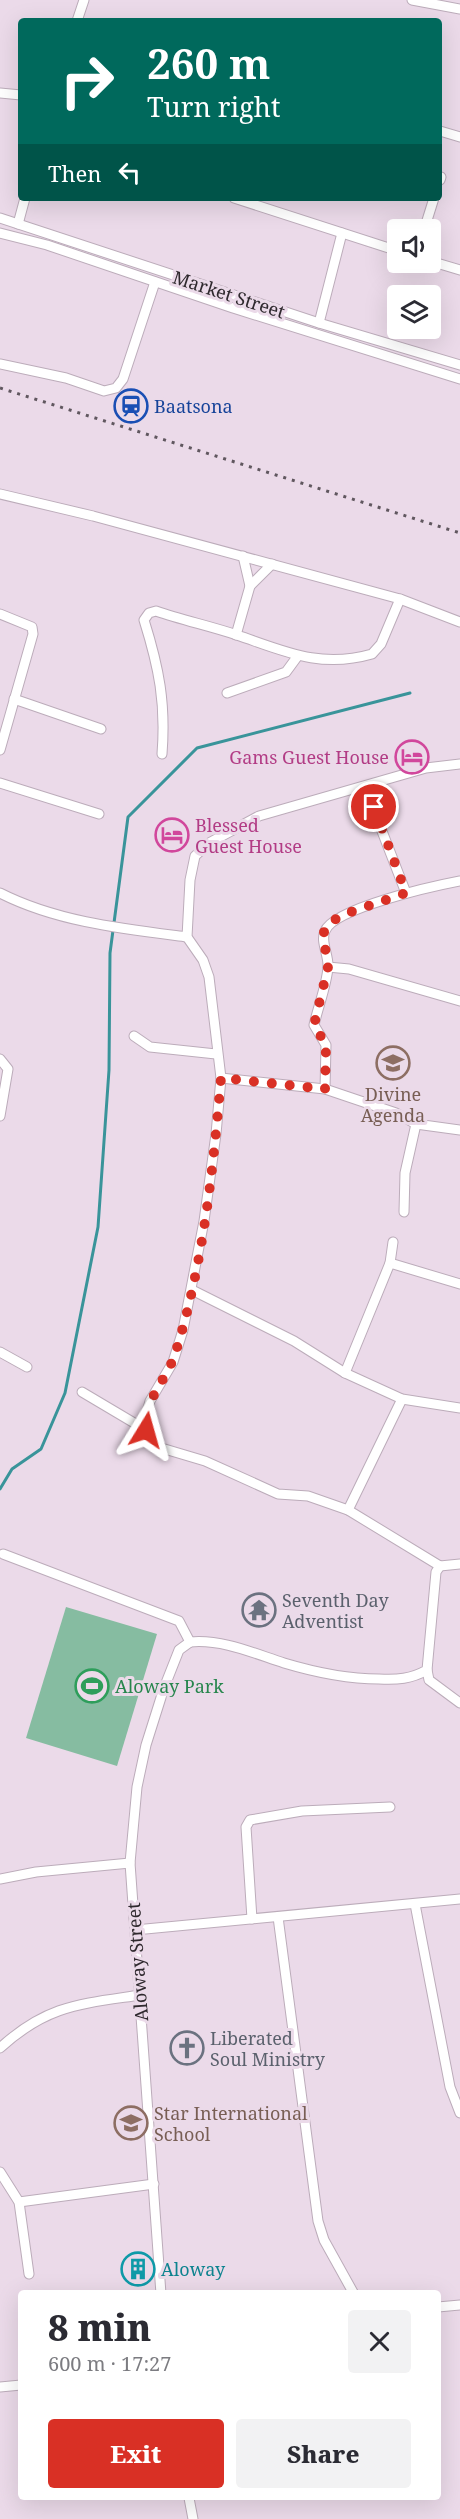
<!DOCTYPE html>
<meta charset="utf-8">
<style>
body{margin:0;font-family:"Noto Serif",serif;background:#f2f2f3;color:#2b2b33;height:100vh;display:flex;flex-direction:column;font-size:22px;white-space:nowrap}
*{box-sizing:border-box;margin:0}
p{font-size:20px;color:#7c7c81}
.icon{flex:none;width:33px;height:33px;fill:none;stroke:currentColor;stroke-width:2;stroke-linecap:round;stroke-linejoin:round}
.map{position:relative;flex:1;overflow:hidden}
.drawer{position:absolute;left:18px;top:2290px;width:423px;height:210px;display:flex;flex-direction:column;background:#fff;border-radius:6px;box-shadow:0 6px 24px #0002}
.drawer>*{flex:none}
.guide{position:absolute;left:18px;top:18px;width:424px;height:183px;border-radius:6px;box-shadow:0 6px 24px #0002;background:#00695c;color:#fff;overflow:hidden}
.buttons{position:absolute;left:387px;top:219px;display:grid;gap:12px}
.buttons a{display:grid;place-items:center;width:54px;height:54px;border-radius:6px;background:#fff;box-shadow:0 6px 24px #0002;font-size:30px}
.pin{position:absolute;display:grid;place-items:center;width:51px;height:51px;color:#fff;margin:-26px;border:3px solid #fff;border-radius:50%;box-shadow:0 2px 6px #0007}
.me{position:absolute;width:66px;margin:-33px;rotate:8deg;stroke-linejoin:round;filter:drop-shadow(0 0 4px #0008)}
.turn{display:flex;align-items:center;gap:21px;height:126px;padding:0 30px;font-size:27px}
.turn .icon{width:78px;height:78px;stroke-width:2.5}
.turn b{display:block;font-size:42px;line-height:51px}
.then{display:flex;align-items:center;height:57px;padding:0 30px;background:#0003;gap:12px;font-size:22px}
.round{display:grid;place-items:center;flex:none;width:63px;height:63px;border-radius:6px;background:#f2f2f3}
.summary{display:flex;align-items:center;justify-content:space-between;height:102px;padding:0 30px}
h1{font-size:36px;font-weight:800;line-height:45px}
.action{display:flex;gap:12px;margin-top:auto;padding:12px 30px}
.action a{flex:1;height:69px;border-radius:6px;background:#d93025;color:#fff;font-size:24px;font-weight:800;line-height:69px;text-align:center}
.action a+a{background:#f2f2f3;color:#2b2b33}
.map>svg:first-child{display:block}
.green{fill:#86bca1}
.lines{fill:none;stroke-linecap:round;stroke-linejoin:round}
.stream{stroke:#39949a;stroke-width:3}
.building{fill:#bea9a3;stroke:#8d7a74;stroke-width:1.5}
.street-casing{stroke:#bcacba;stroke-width:11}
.street{stroke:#fff;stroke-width:9}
.rail{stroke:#60575f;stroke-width:3;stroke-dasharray:3 6;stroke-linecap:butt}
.route{stroke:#d93025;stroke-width:10;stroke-dasharray:0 18}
.labels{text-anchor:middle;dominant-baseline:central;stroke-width:6;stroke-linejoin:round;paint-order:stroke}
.street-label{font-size:18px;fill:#2f292e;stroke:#ebdae9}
.transit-label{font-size:18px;fill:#164399;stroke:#ebdae9;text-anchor:start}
.hotel-label{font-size:18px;fill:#b23c85;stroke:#ebdae9;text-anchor:end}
.education-label{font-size:18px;fill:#785e54;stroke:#ebdae9}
.worship-label{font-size:18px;fill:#5b616d;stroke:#ebdae9;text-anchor:start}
.leisure-label{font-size:18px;fill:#27864d;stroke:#ebdae9;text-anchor:start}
.culture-label{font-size:18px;fill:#0d838f;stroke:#ebdae9;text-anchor:start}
</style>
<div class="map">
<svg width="460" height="2519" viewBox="0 0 460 2519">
<rect width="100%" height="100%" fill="#ebdae9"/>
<path class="green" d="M66 1607 157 1634 117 1766 26 1738Z"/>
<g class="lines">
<path class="stream" d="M0 1489 12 1469 41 1449 65 1393 98 1227 109 1070 110 953 128 817 197 748 410 693"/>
</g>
<path class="building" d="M142 2254 146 2282 134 2284 130 2256Z"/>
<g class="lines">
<defs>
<g id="street">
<path d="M412 0 460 9"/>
<path d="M77 21 84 0"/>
<path d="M0 93 21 95"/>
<path d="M440 131 460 137"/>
<path d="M440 180 441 177"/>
<path d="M234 198 398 251"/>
<path d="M0 218 319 323 460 365"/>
<path d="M18 224 25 198"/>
<path d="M424 230 434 198"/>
<path d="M0 233 47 245 233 308 460 379"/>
<path d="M430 261 460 270"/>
<path d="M319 323 342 233"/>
<path d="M0 364 66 378 104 391 116 388 123 379 155 282"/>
<path d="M0 494 93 516 400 599 460 622"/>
<path d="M243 556 250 586"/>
<path d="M0 614 32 627 33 634 0 750"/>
<path d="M236 635 250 586 272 564"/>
<path d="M227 693 286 672 297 657"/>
<path d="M14 699 101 729"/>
<path d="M162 754C166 703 159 668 144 620L149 613 156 611C182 620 210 626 237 635 284 651 320 669 372 654L381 644 400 599"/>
<path d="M0 783 99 814"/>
<path d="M373 808 406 893"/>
<path d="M0 893C57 922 124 929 187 937"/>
<path d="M328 967 349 969 460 1001"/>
<path d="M134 1036 150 1047 216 1054"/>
<path d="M0 1059 8 1069 0 1116"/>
<path d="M221 1078 325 1089 396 1113 416 1124 460 1130"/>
<path d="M325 1089 326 1045 314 1025C318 1007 327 984 328 967 329 956 320 941 325 931 334 908 434 886 460 881"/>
<path d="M404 1212 405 1173 416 1124"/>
<path d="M390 1263 460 1284"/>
<path d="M192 1290 294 1341 345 1373 402 1399 460 1408"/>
<path d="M0 1352 27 1367"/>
<path d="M345 1373 390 1263 393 1242"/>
<path d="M82 1392 146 1430"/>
<path d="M348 1510 402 1399"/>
<path d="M3 1554 179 1621 190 1642"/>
<path d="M440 1566 348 1510 308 1496 278 1494 205 1461 158 1447 150 1439 145 1420 150 1401 173 1362 183 1330 204 1221 216 1134 221 1078 209 977 203 960 187 937 190 880 195 856 209 843 259 816 426 768 460 764"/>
<path d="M440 1566 460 1564"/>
<path d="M190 1642C222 1639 253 1653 284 1663 314 1672 346 1679 379 1679 397 1680 411 1679 427 1670L436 1572 440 1566"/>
<path d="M427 1670 429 1680 460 1703"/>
<path d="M0 1879 36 1872 130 1863"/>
<path d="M415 1904 450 2087 460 2113"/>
<path d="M278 1917 318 2221 324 2240 354 2294"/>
<path d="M252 1919 246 1827 250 1820 302 1811 390 1807"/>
<path d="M135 1930 460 1899"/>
<path d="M0 2048C47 2005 80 2004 140 1995"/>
<path d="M0 2172 19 2202 29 2274"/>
<path d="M19 2202 154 2184"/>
<path d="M161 2294 130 1863 137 1787 146 1745 164 1688 179 1650 190 1642"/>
<path d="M438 2307 460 2305"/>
<path d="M0 2387 21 2385"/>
<path d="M189 2498 193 2519"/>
</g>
</defs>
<use href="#street" class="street-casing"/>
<use href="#street" class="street"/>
<path class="rail" d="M0 388 460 533"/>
</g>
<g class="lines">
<path class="route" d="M146 1430C143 1400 167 1380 175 1354 203 1267 213 1170 221 1078L325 1089 326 1045 314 1025 328 967 323 934 329 923 345 914 406 893 374 807"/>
</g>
<defs>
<symbol id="station-ring" viewBox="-11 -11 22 22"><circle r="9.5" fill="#ebdae9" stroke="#1a4fb4" stroke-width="1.5"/><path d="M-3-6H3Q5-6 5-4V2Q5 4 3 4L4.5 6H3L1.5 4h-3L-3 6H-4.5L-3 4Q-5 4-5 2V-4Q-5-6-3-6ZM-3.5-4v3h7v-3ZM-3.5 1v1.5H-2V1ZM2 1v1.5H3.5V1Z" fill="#1a4fb4"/></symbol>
<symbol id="hotel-ring" viewBox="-11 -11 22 22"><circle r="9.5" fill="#ebdae9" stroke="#d1479c" stroke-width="1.5"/><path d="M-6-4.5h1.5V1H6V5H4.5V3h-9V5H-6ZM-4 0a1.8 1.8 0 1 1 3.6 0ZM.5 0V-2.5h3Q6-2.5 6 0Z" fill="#d1479c"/></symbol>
<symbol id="school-ring" viewBox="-11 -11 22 22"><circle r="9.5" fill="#ebdae9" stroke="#8d6e63" stroke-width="1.5"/><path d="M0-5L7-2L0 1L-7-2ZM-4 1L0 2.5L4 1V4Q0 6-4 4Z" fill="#8d6e63"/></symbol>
<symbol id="temple-ring" viewBox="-11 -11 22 22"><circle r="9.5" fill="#ebdae9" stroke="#6b7280" stroke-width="1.5"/><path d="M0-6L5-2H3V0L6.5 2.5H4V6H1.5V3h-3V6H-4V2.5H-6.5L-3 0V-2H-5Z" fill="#6b7280"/></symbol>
<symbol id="stadium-ring" viewBox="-11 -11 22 22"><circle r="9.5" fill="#ebdae9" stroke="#2e9e5b" stroke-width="1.5"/><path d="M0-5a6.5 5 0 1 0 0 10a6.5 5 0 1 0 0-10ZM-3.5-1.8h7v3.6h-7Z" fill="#2e9e5b"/></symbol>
<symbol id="church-ring" viewBox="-11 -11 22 22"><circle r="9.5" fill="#ebdae9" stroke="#6b7280" stroke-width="1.5"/><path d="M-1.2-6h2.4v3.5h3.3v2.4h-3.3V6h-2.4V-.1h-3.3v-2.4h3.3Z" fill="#6b7280"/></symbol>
<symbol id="building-ring" viewBox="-11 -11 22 22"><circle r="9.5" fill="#ebdae9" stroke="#0f9aa8" stroke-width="1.5"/><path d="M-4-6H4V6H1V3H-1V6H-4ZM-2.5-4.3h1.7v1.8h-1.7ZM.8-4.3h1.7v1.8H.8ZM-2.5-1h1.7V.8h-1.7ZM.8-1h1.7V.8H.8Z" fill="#0f9aa8"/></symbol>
</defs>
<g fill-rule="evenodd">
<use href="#station-ring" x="112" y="387" width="38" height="38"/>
<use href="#hotel-ring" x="393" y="738" width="38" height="38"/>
<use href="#hotel-ring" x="153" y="816" width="38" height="38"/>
<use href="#school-ring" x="374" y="1044" width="38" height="38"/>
<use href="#temple-ring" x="240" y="1591" width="38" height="38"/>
<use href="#stadium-ring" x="73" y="1667" width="38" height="38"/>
<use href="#church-ring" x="168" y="2029" width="38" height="38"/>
<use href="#school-ring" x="112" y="2104" width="38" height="38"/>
<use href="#building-ring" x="119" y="2250" width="38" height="38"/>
</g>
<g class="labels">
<g class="street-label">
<text transform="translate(229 294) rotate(18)">Market Street</text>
<text transform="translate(137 1962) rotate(-94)">Aloway Street</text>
</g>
<g class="transit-label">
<text x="154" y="406">Baatsona</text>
</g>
<g class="hotel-label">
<text x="389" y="757">Gams Guest House</text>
<text x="195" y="825" text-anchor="start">Blessed<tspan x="195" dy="21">Guest House</tspan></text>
</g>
<g class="education-label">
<text x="393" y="1094">Divine<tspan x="393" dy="21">Agenda</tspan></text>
<text x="154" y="2113" text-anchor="start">Star International<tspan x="154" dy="21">School</tspan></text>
</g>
<g class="worship-label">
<text x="282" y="1600">Seventh Day<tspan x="282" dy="21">Adventist</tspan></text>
<text x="210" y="2038">Liberated<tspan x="210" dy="21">Soul Ministry</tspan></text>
</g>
<g class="leisure-label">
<text x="115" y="1686">Aloway Park</text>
</g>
<g class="culture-label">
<text x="161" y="2269">Aloway</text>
</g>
</g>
</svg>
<div class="buttons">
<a><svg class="icon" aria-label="sound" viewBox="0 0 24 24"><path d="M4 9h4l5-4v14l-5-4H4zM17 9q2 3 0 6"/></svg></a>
<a><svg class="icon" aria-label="layers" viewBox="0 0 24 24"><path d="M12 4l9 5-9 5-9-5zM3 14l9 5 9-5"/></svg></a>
</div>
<div class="pin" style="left:374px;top:807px;background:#d93025"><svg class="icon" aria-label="arrive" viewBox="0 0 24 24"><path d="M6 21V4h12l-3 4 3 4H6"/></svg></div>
<svg class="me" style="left:146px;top:1430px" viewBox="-20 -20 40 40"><path d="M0-17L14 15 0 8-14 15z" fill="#d93025" stroke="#fff" stroke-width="4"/></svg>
<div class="guide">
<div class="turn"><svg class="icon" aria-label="right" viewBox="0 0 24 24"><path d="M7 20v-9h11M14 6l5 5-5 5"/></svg><div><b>260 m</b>Turn right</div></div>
<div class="then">Then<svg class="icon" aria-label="left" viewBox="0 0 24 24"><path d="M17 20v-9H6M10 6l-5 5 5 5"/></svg></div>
</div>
<section class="drawer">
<div class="summary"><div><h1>8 min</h1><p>600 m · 17:27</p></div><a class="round"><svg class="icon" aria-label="close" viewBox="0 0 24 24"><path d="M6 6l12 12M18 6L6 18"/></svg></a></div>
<div class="action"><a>Exit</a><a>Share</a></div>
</section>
</div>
